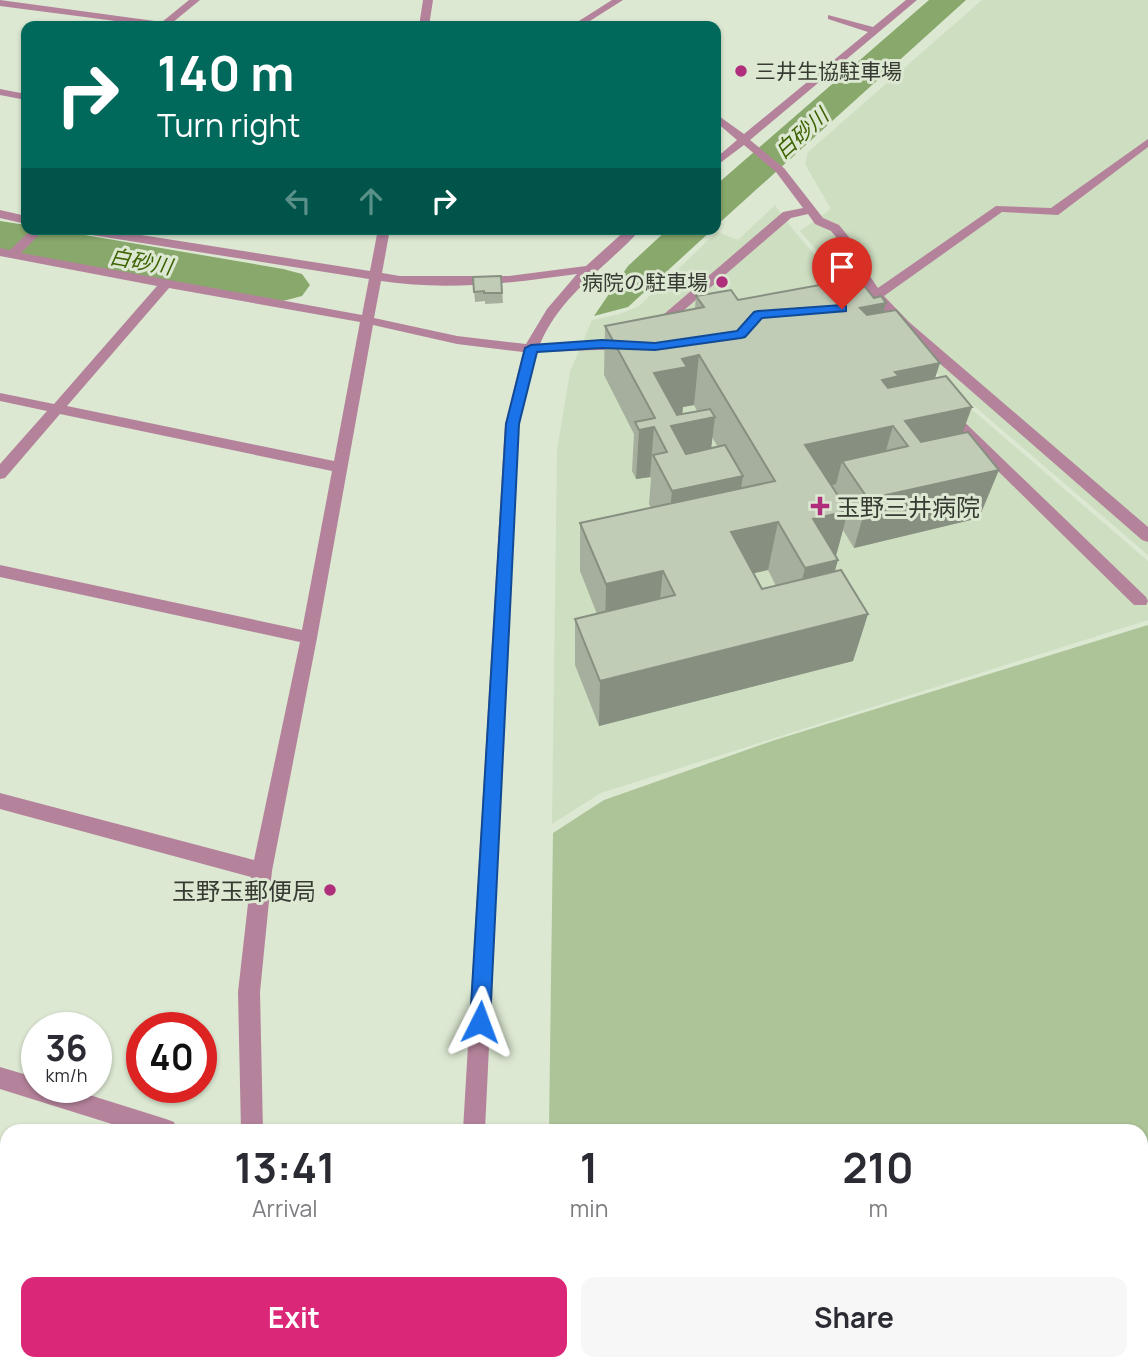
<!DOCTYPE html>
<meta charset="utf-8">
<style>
body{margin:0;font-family:Manrope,"Noto Sans JP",sans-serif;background:#f7f7f7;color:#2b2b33;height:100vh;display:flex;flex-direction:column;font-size:26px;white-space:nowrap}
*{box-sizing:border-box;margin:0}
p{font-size:23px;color:#7c7c81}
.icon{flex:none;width:38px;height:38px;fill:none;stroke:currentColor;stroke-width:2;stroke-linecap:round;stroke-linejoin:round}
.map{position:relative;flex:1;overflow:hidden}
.side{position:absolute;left:0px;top:1124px;width:1148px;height:247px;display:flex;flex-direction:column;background:#fff;border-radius:21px 21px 0 0;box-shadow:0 2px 5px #0004}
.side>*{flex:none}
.banner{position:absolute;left:21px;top:21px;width:700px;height:214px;border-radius:14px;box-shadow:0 2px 5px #0004;background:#00695c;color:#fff;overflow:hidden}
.speed{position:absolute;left:21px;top:1012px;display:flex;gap:14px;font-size:35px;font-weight:700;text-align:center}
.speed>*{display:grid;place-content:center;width:91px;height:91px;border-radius:50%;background:#fff;box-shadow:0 2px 5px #0004;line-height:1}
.speed small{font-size:18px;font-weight:400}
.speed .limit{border:10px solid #d22;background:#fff;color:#111}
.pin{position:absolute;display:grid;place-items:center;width:60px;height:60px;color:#fff;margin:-72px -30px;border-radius:50% 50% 50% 0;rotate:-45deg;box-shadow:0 0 7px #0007}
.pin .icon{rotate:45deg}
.me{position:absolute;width:77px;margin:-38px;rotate:3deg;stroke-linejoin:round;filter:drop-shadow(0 0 5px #0008)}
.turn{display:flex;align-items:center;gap:24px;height:147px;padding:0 21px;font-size:32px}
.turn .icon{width:91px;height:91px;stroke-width:2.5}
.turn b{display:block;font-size:49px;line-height:60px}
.lanes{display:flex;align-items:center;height:66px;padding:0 21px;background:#0003;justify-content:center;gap:35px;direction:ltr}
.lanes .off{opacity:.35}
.eta{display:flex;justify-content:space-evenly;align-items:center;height:119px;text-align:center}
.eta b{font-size:42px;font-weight:700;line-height:49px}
.action{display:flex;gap:14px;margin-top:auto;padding:14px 21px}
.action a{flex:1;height:80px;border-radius:14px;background:#db2777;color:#fff;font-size:28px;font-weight:700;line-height:80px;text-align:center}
.action a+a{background:#f7f7f7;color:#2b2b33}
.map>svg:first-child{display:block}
.built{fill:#cedec1}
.green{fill:#acc497}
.water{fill:#89a86b}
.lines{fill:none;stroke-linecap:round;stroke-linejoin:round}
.river{fill:#89a86b;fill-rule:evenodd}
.minor{fill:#b4839b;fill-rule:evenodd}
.wall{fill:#a6af9d;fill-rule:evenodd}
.shaded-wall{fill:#878f80}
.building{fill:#c1ccb7;stroke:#878f80;stroke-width:2}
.route{fill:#1a73e8;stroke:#114b97;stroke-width:2}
.poi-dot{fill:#b02f7c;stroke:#dce8d2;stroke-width:2.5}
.labels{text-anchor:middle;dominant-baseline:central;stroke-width:6;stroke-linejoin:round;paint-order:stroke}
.far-poi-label{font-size:21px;fill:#363a32;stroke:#dce8d2;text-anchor:start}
.far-water-label{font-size:21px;font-style:italic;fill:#3d6201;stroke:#dce8d2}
.poi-label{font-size:24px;fill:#363a32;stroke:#dce8d2;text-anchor:start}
</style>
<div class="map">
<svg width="1148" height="1369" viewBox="0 0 1148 1369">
<rect width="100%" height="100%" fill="#dce8d2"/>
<g class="built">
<path d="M982 0H1148V555L888 332 800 231 831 209 805 164 808 152Z"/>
<path d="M775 205 794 231 884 334 1148 561V620L601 793 552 824 557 451 570 372 592 320 620 314 639 306 717 232 738 240Z"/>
</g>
<path class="green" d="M1148 625V1369H603L599 1363H1141V1130H549L553 833 604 800 775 740Z"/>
<g class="water">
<path d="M929 0H966L716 226V185Z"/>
<path d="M668 229H713L628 307 594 316 628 266Z"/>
</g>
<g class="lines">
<path class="river" d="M0 221 26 225V229H50L283 269 302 274 310 285 302 296 283 301 0 251Z"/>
<g class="minor">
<path d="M0 0 162 22 189 0H200L172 23 179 26H154L0 6Z"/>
<path d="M423 0H433L429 26H419Z"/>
<path d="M612 0H623L582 26H571Z"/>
<path d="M906 0H917L750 140 784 168 823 218 839 225 863 254 858 259 878 288 996 206 1051 208 1148 139V147L1058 215 1002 212 884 296 909 322 1148 527V542L1142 540 899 328 871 298 846 259 850 254 831 231 815 224 808 214 791 218 661 330H651L649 327 783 212 803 208 776 172 744 145 716 166V158L737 140 716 122V114L744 134 868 32 828 19V15L873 27Z"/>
<path d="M0 89 26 94V100L0 95Z"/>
<path d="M0 210 26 216V224L0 218Z"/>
<path d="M32 229H45L21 253 362 315 369 279 79 233 73 229H103L370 271 378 229H390L382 273 400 276H509L586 266 627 229H641C606 268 561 294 540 344L628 341 635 345 628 349 536 352 519 424 485 1130H463L505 424 523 352 457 344 373 325 317 638 272 871 260 992 263 1130H241L238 992 251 877 0 809V793L254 860 300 642 0 577V565L302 630 332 471 60 414 5 478 0 479V464L47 411 0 401V393L54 404 157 286 0 256V248L10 250ZM577 274 547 309 526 344 457 336 374 318 381 281C445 291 513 283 577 274ZM169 288 360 322 334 461 67 406Z"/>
<path d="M948 409 953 411 1146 597 1148 601 1146 605H1134L943 417 941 414Z"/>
<path d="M0 1067 37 1078V1087H64L166 1119 174 1122 177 1130H131L0 1089Z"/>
<path d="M140 1363H166L165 1369H139Z"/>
<path d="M454 1363H484L486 1369H457Z"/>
</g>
</g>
<g class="wall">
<path d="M501 276 503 303 485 304V301L475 302 473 277Z"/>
<path d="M696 296 884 312 935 378 962 433 979 518 854 548 843 530 836 556 835 572 868 614 853 661 599 726 575 665V619L597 614 580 571V523L651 508 649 504 651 479 650 477 636 479 632 471 634 434 604 375 605 326 695 309ZM694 405 697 411 682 414 683 407ZM712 437 718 447 711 448ZM768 570 776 586 762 589 753 573Z"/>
</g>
<g class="shaded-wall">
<path d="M886 303 873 352 860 308Z"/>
<path d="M699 355 694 405 683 407 682 416 655 418 654 373 682 359Z"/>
<path d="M940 363 924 412 886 420 882 380 895 372Z"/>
<path d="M972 407 954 456 908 446 905 421Z"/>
<path d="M715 417 709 466 667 475 671 426Z"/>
<path d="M893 426 879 475 842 461 836 484 794 494 805 445Z"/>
<path d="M654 427 650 477 636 479 639 430Z"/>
<path d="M999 470 979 518 854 548 868 499Z"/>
<path d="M743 476 735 525 667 540 672 491Z"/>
<path d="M848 511 835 559 813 519Z"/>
<path d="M778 522 768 570 723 580 731 532Z"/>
<path d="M838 560 825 607 793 615 805 568Z"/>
<path d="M663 571 658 618 605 631 606 584Z"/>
<path d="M868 614 853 661 599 726 600 681Z"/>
</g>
<g class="building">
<path d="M501 276 502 293H484V291L474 292 473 277Z"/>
<path d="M858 278 874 298 881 296 886 303 860 308 867 315 896 310 940 363 895 372 899 376 882 380 888 388 946 376 972 407 905 421 921 442 968 432 999 470 868 499 842 461 908 446 893 426 805 445 848 511 813 519 838 560 805 568 778 522 731 532 762 589 841 570 868 614 600 681 575 619 675 595 663 571 606 584 580 523 775 481 699 355 682 359 687 367 654 373 677 415 710 409 715 417 671 426 686 454 725 445 743 476 672 491 653 455 667 452 654 427 639 430 635 422 655 418 605 326 704 307 696 296 731 290 738 300Z"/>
</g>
<path class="route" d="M842 305 846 306V311L762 318 745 337 741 338 655 350 602 348 537 352 519 424 490 1022 487 1029 480 1031 473 1029 470 1022 506 424 525 348 531 345 602 340 655 343 737 331 754 312 758 311Z"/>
<g class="poi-dot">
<circle cx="741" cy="71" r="7"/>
<circle cx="722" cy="282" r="7"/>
<path d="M816.5 495.5h7v7h7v7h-7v7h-7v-7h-7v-7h7z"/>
<circle cx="330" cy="890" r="7"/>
</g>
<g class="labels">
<g class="far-poi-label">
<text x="755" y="71">三井生協駐車場</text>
<text x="708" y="282" text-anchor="end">病院の駐車場</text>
</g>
<g class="far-water-label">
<text transform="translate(801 133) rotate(-42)">白砂川</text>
<text transform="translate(141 261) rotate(10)">白砂川</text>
</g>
<g class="poi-label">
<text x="836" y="506">玉野三井病院</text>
<text x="316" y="890" text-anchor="end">玉野玉郵便局</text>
</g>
</g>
</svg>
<div class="speed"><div>36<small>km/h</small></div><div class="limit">40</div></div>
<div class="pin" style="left:842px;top:309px;background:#d93025"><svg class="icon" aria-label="arrive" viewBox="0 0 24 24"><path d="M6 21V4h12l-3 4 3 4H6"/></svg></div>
<svg class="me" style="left:480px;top:1022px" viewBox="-20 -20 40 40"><path d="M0-17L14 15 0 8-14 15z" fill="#1a73e8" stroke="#fff" stroke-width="4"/></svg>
<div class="banner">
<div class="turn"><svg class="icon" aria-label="right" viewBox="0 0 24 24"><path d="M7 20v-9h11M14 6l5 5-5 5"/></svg><div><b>140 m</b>Turn right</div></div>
<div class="lanes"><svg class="icon off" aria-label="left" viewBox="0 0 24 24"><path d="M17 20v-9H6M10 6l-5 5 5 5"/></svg><svg class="icon off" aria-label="ahead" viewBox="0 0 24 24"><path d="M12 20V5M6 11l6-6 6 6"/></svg><svg class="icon" aria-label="right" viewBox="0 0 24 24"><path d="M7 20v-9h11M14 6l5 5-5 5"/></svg></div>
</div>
<section class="side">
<div class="eta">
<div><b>13:41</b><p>Arrival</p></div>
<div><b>1</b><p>min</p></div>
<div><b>210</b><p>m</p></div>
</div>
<div class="action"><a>Exit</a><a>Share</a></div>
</section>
</div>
